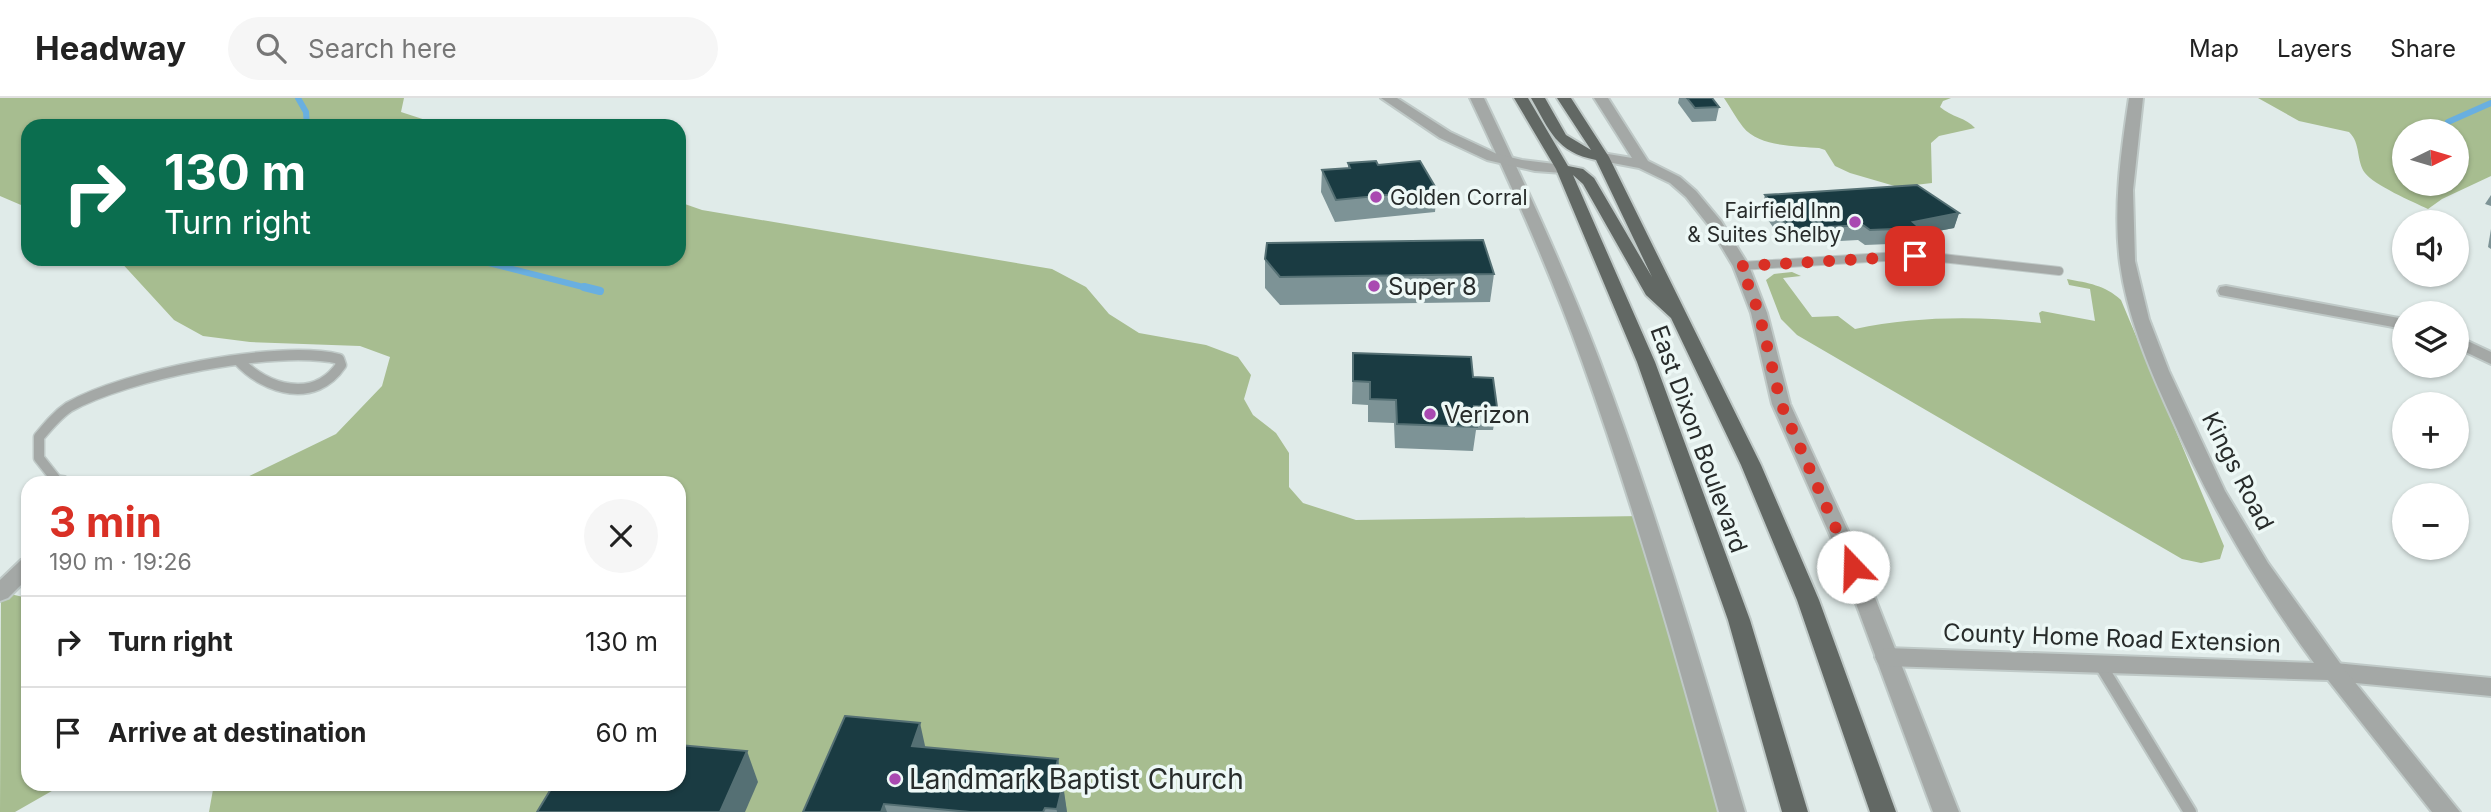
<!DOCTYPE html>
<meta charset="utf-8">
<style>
body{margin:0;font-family:Inter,sans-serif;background:#f6f6f6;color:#222;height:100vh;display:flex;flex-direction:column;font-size:26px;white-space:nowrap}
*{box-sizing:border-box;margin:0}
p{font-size:23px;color:#767676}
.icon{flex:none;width:38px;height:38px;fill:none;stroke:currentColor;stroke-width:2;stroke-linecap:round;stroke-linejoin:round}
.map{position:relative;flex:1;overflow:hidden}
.drawer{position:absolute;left:21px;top:378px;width:665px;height:315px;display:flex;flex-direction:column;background:#fff;border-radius:21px;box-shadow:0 2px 5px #0004}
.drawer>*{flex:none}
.guide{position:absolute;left:21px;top:21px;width:665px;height:147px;border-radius:21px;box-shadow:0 2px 5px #0004;background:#0b6e4f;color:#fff;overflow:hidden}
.needle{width:46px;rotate:85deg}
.buttons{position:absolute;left:2392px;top:21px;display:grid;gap:14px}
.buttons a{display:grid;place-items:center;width:77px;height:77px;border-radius:50%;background:#fff;box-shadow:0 2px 5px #0004;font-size:35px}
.pin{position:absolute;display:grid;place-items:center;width:60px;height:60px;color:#fff;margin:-30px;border-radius:14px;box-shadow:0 4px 10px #0006}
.me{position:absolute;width:77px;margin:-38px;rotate:339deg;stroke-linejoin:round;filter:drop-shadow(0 0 5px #0008)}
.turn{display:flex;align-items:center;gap:24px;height:147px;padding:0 28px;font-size:32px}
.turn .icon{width:91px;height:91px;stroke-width:2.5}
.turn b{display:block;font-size:49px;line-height:60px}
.round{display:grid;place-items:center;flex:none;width:74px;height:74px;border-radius:37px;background:#f6f6f6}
.headline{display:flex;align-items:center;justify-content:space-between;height:119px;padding:0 28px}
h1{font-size:42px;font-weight:700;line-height:52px;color:#d93025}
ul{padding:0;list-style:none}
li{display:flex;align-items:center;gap:21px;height:91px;padding:0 28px;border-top:2px solid #e0e0e0}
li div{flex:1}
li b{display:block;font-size:26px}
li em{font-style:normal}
header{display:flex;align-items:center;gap:42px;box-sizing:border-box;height:98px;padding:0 35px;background:#fff;border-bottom:2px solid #e0e0e0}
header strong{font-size:33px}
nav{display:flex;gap:38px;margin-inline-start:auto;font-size:24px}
.search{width:490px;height:63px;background:#f6f6f6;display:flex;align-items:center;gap:18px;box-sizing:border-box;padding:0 24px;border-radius:38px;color:#767676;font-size:26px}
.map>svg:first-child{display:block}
.green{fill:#a7bd90;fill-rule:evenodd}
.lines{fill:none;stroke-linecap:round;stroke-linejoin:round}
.stream-far1{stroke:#69afe0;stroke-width:6}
.stream{stroke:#69afe0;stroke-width:8}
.service-far2-casing{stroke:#bfc9c7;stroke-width:10}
.service-far1-casing{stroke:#bfc9c7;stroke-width:13}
.service-casing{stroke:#bfc9c7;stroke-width:16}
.minor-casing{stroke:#bfc9c7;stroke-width:4}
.tertiary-casing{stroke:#bfc9c7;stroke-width:4}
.trunk-casing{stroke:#bfc9c7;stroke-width:4}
.service-far2{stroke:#a4a8a6;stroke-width:8}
.service-far1{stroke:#a4a8a6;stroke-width:10}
.service{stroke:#a4a8a6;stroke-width:12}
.minor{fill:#a4a8a6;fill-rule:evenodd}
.tertiary{fill:#a4a8a6;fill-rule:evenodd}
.trunk{fill:#626864;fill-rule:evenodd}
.wall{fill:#7d9396}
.shaded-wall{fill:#557074}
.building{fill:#1a3b42;stroke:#557074;stroke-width:2}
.route{stroke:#d93025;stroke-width:12;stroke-dasharray:0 21.6}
.poi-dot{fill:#a949b1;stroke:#edf8f6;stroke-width:2.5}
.labels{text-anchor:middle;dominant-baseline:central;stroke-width:7;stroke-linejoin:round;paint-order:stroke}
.far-poi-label{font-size:21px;fill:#282c2b;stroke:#edf8f6;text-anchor:start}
.poi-label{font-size:24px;fill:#282c2b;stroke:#edf8f6;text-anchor:start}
.street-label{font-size:24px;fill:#282c2b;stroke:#edf8f6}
.near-poi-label{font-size:28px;fill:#282c2b;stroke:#edf8f6;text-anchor:start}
</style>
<header>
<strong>Headway</strong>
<div class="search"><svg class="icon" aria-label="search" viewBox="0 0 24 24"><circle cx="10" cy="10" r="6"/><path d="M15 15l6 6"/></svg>Search here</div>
<nav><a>Map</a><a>Layers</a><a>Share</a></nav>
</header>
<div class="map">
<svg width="2491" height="714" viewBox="0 0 2491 714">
<rect width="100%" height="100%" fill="#e0ebe9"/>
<g class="green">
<path d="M0 0H404L401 14 444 28H28V110L0 98Z"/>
<path d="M1724 0H1951L1943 3 1940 9C1951 19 1967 20 1975 30L1939 38 1931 45 1932 85 1898 89 1850 75 1835 68 1825 52 1819 50C1796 48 1759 49 1743 29 1736 20 1730 9 1724 0Z"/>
<path d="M2258 0H2491V78L2442 101 2428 111C2413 104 2374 87 2365 75 2356 63 2361 45 2349 34L2299 23ZM2457 33V86H2404V33Z"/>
<path d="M679 104 702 112 1052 171 1086 189 1109 216 1139 235 1206 247 1238 259 1251 277 1244 301 1253 317 1276 335 1289 355V389L1303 405 1356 422 1642 418 1732 714H209L214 686H679V385H235L336 336 382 288 390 259 360 248 250 244 203 238 174 222 118 161H679Z"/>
<path d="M1792 174 1801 178 1783 180 1812 219 1838 218 1855 231C1917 218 1979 218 2041 225L2039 215 2042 213 2095 223 2090 191 2069 187 2067 181C2088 185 2105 187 2121 202L2224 448 2220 461 2201 465 2182 461 1797 237 1781 221 1766 182 1774 176Z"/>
<path d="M1 494 28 500V686H64L15 714H0Z"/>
</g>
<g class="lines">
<g class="stream-far1">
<path d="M298 0 306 14 307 28"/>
<path d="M2448 24 2491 5"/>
<path d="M473 161 591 191"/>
</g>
<path class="stream" d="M584 189 600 193"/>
<defs>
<path id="service-far2" d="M1741 168 1915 157 2059 173"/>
<path id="service-far1" d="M58 384 39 360V339C48 328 57 317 69 309 126 277 276 246 339 261L341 267C315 306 266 292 239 263"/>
<path id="service" d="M2100 566 2190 714"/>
<g id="minor">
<path d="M1470 0H1484C1525 86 1565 172 1599 261 1655 409 1700 562 1745 714H1719C1678 562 1635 411 1582 263 1550 173 1511 86 1470 0Z"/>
<path d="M1594 0H1608L1648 63 1680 79 1696 93 1721 123 1749 168 1767 215 1790 306 1854 446 1959 714H1933L1834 446 1772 306 1751 215 1733 168 1709 128 1686 99 1670 85 1639 70 1597 62 1595 59 1602 55 1632 60Z"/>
<path d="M2226 188 2404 221V231L2220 197 2218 193 2220 189Z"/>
<path d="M2457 238 2491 254V266L2457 250Z"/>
<path d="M58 378 65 379 68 385H48L51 379Z"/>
<path d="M28 460V480L8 500 0 503V482L21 462Z"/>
<path d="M2335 565 2491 580V598L2335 583 2327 580 2324 574 2327 568Z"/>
</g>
<g id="tertiary">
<path d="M1381 0H1397L1450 34 1497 56 1522 62 1563 67 1570 71 1563 75 1535 73 1487 62 1440 40Z"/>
<path d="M2129 0H2143L2133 92 2135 163 2149 221 2169 273 2225 393 2268 465 2345 572 2460 714H2432L2328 582 1886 568 1878 565 1875 559 1878 553 1886 550 2314 565C2254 483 2211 408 2170 316 2148 267 2127 218 2120 165 2113 110 2121 54 2129 0Z"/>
</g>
<path id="trunk" d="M1514 0H1528L1568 68 1583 71 1594 80 1652 179 1596 62C1556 54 1550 33 1531 0H1545L1566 37 1591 52 1557 0H1571L1609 59 1761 367 1819 502 1896 714H1870L1797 502 1741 367 1671 220 1646 197 1583 86 1573 77 1655 264 1750 522 1808 714H1782L1728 522 1637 264 1556 71Z"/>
</defs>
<use href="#service-far2" class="service-far2-casing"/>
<use href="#service-far1" class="service-far1-casing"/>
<use href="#service" class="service-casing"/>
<use href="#minor" class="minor-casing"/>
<use href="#tertiary" class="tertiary-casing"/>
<use href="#trunk" class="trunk-casing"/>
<use href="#service-far2" class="service-far2"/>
<use href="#service-far1" class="service-far1"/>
<use href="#service" class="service"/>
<use href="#minor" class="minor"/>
<use href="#tertiary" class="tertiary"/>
<use href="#trunk" class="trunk"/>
</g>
<g class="wall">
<path d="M1679 0H1712L1719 9 1716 23 1692 24 1678 5Z"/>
<path d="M1348 65 1378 67 1437 92 1435 114 1335 124 1321 94 1322 72 1348 70Z"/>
<path d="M1765 97 1959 115 1954 130 1917 137 1914 145 1865 147 1858 142 1785 146 1761 112Z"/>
<path d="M2491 97V108L2485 106Z"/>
<path d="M2491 131V151L2488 149Z"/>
<path d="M1265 161 1494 176 1490 204 1280 207 1265 190Z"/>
<path d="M1353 255 1473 279 1497 309 1493 332H1476L1473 353 1395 350 1394 325 1368 324V307L1352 306Z"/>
<path d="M925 649 1058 661 1067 714H803Z"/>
</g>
<g class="shaded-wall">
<path d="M1959 115 1954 130 1917 137 1920 130 1913 124Z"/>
<path d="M920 625 927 657 912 648Z"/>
<path d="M747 653 758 684 745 714H720Z"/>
<path d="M1058 661 1062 689 1063 686 1067 714H1057L1052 686Z"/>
<path d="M884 706 887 714H881Z"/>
</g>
<g class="building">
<path d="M1687 0H1712L1719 9 1695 10Z"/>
<path d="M1376 63 1378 67 1420 63 1437 92 1336 102 1322 72 1350 70 1348 65Z"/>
<path d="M1917 87 1959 115 1913 124 1920 130 1870 132 1863 127 1790 131 1765 97Z"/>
<path d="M1483 142 1494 176 1280 179 1265 161 1267 145Z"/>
<path d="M1353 255 1471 259 1473 279 1493 280 1497 309 1474 308 1477 329 1397 326 1396 302 1370 301V284L1353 283Z"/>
<path d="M845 618 920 625 912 648 1058 661 1052 686H1063L1057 711 1045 710 1043 714H970L884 706 881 714H803Z"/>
<path d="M679 647 747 653 720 714H537L554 686H679Z"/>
</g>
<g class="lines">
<path class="route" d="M1853 469 1781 306 1759 215 1741 168 1915 158"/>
</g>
<g class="poi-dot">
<circle cx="1376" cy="99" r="7"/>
<circle cx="1855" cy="124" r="7"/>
<circle cx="1374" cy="188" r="7"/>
<circle cx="1430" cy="316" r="7"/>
<circle cx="895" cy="681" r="7"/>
</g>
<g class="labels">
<g class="far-poi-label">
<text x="1390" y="99">Golden Corral</text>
<text x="1841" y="112" text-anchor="end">Fairfield Inn<tspan x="1841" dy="24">&amp; Suites Shelby</tspan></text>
</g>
<g class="poi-label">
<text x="1388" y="188">Super 8</text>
<text x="1444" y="316">Verizon</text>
</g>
<g class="street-label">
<text transform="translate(1699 341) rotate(70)">East Dixon Boulevard</text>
<text transform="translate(2238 373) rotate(63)">Kings Road</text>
<text transform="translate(2112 540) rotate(2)">County Home Road Extension</text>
</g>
<g class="near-poi-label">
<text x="909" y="681">Landmark Baptist Church</text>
</g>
</g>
</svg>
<div class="buttons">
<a><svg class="needle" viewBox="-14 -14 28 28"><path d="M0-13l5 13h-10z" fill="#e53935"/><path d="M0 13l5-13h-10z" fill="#767676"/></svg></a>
<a><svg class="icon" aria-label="sound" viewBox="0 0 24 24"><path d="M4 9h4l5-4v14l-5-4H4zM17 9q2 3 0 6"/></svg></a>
<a><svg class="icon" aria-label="layers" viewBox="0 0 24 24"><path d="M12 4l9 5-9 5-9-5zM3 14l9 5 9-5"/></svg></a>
<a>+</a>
<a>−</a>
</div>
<div class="pin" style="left:1915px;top:158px;background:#d93025"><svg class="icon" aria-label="arrive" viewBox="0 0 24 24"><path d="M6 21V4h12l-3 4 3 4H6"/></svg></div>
<svg class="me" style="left:1853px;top:469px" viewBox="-20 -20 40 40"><circle r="19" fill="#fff"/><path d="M0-13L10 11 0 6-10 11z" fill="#d93025"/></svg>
<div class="guide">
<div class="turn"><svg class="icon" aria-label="right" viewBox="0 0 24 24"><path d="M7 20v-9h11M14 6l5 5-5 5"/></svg><div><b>130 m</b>Turn right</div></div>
</div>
<section class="drawer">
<div class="headline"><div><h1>3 min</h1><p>190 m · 19:26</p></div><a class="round"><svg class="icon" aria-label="close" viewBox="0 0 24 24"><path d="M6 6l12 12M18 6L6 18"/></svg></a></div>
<ul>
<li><svg class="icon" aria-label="right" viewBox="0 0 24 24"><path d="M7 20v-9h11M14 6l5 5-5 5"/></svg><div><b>Turn right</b></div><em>130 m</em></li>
<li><svg class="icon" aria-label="arrive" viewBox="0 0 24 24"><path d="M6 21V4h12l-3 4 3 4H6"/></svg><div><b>Arrive at destination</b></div><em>60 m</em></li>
</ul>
</section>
</div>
